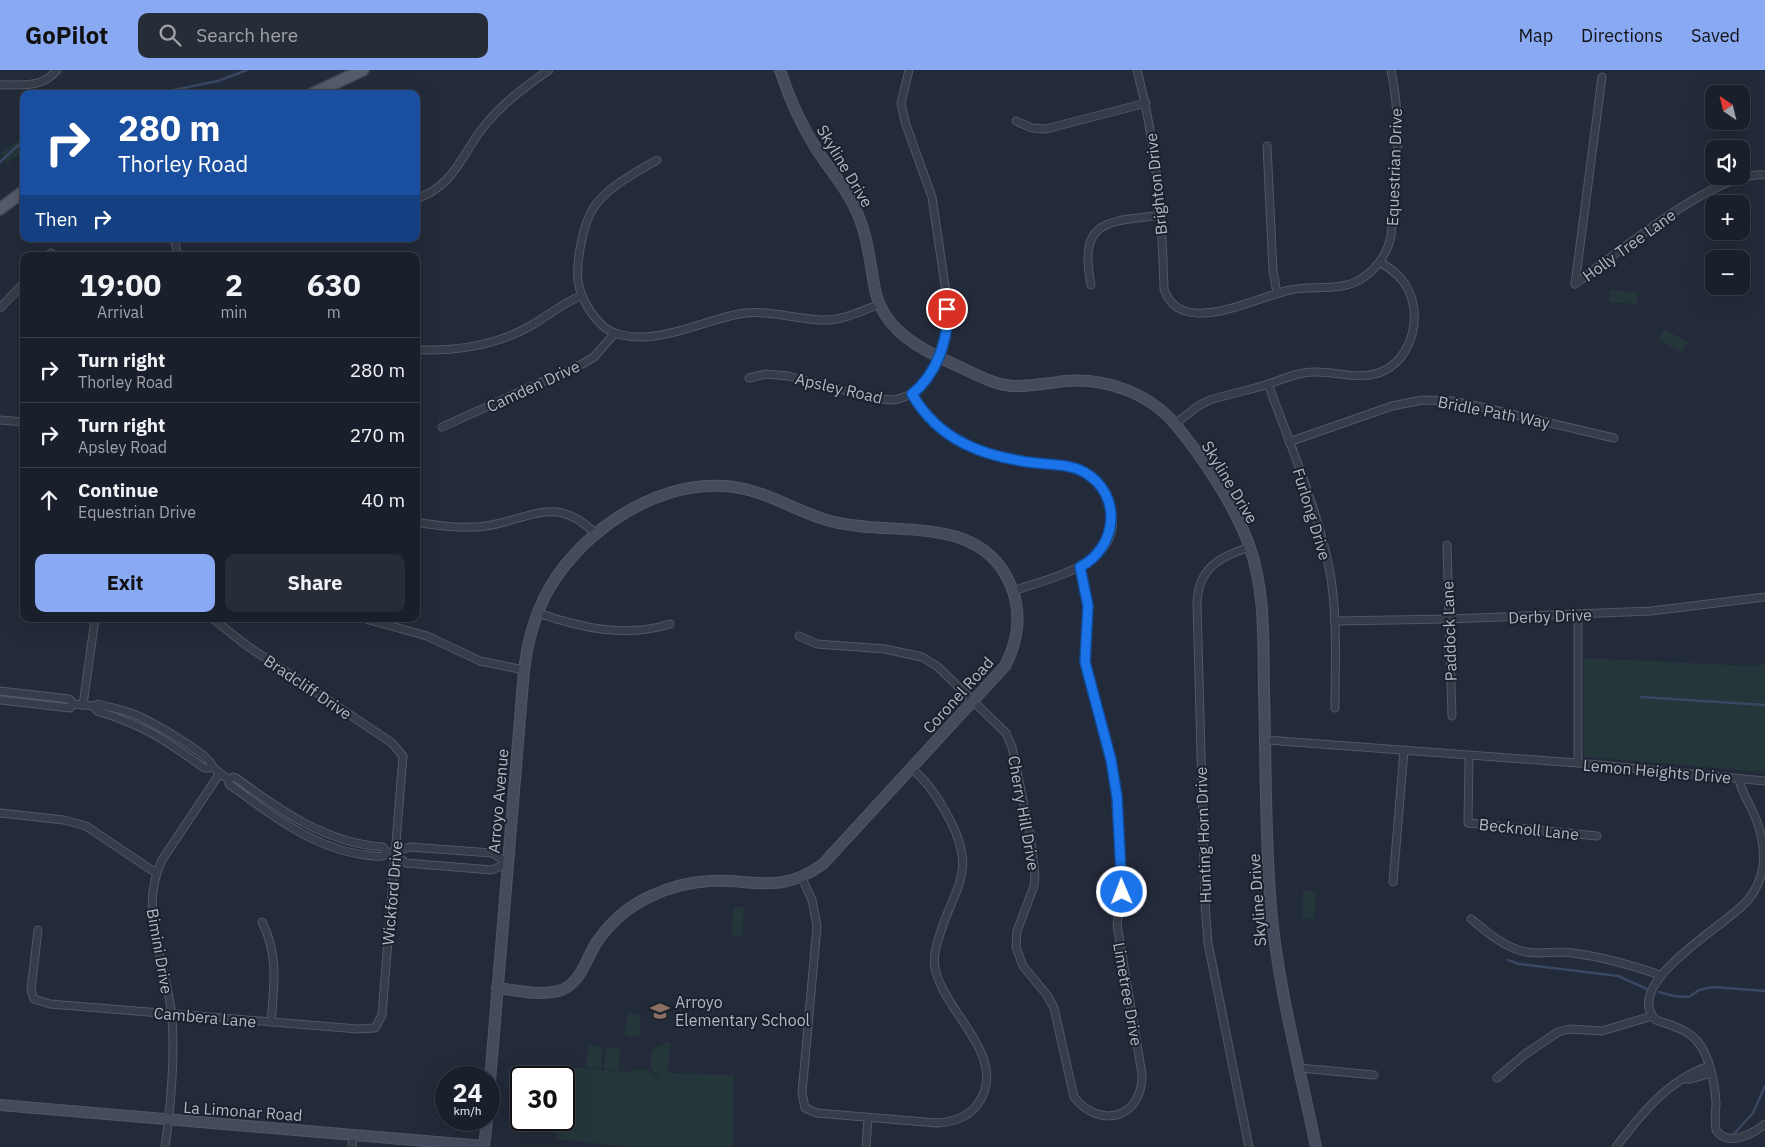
<!DOCTYPE html>
<meta charset="utf-8">
<style>
body{margin:0;font-family:"IBM Plex Sans",sans-serif;background:#272d37;color:#f1f3f6;height:100vh;display:flex;flex-direction:column;font-size:19px;white-space:nowrap}
*{box-sizing:border-box;margin:0}
p{font-size:16px;color:#9fa3a9}
.icon{flex:none;width:28px;height:28px;fill:none;stroke:currentColor;stroke-width:2;stroke-linecap:round;stroke-linejoin:round}
.map{position:relative;flex:1;overflow:hidden}
.drawer{position:absolute;left:20px;top:182px;width:400px;height:370px;display:flex;flex-direction:column;background:#1a202b;border-radius:10px;box-shadow:0 5px 20px #0002,0 0 0 1px #383e47}
.drawer>*{flex:none}
.guide{position:absolute;left:20px;top:20px;width:400px;height:152px;border-radius:10px;box-shadow:0 5px 20px #0002,0 0 0 1px #383e47;background:#1a4fa0;color:#fff;overflow:hidden}
.needle{width:32px;rotate:325deg}
.buttons{position:absolute;left:1705px;top:15px;display:grid;gap:10px}
.buttons a{display:grid;place-items:center;width:45px;height:45px;border-radius:10px;background:#1a202b;box-shadow:0 5px 20px #0002,0 0 0 1px #383e47;font-size:25px}
.speed{position:absolute;left:435px;top:996px;display:flex;gap:10px;font-size:25px;font-weight:700;text-align:center}
.speed>*{display:grid;place-content:center;width:65px;height:65px;border-radius:50%;background:#1a202b;box-shadow:0 5px 20px #0002,0 0 0 1px #383e47;line-height:1}
.speed small{font-size:12px;font-weight:400}
.speed .limit{border:2px solid #111;border-radius:8px;background:#fff;color:#111}
.pin{position:absolute;display:grid;place-items:center;width:42px;height:42px;color:#fff;margin:-21px;border:2px solid #fff;border-radius:50%;box-shadow:0 1px 5px #0007}
.me{position:absolute;width:55px;margin:-28px;rotate:359deg;stroke-linejoin:round;filter:drop-shadow(0 0 4px #0008)}
.turn{display:flex;align-items:center;gap:18px;height:105px;padding:0 15px;font-size:22px}
.turn .icon{width:65px;height:65px;stroke-width:2.5}
.turn b{display:block;font-size:35px;line-height:42px}
.then{display:flex;align-items:center;height:48px;padding:0 15px;background:#0003;gap:10px;font-size:19px}
.eta{display:flex;justify-content:space-evenly;align-items:center;height:85px;text-align:center}
.eta b{font-size:30px;font-weight:700;line-height:35px}
.button{display:flex;gap:10px;margin-top:auto;padding:10px 15px}
.button a{flex:1;height:58px;border-radius:10px;background:#89a9f3;color:#111;font-size:20px;font-weight:700;line-height:58px;text-align:center}
.button a+a{background:#272d37;color:#f1f3f6}
ul{padding:0;list-style:none}
li{display:flex;align-items:center;gap:15px;height:65px;padding:0 15px;border-top:1px solid #383e47}
li div{flex:1}
li b{display:block;font-size:19px}
li em{font-style:normal}
header{display:flex;align-items:center;gap:30px;box-sizing:border-box;height:70px;padding:0 25px;background:#89a9f3;color:#111}
header strong{font-size:24px}
nav{display:flex;gap:28px;margin-inline-start:auto;font-size:18px}
.search{width:350px;height:45px;background:#272d37;display:flex;align-items:center;gap:12px;box-sizing:border-box;padding:0 18px;border-radius:10px;color:#9fa3a9;font-size:19px}
.map>svg:first-child{display:block}
.green{fill:#24363a}
.lines{fill:none;stroke-linecap:round;stroke-linejoin:round}
.stream{stroke:#394762;stroke-width:2.5}
.street-casing{stroke:#515764;stroke-width:9}
.secondary-casing{stroke:#515764;stroke-width:12}
.primary-casing{stroke:#3f4652;stroke-width:14}
.street{stroke:#363c49;stroke-width:7}
.secondary{stroke:#444b5c;stroke-width:10}
.primary{stroke:#545b69;stroke-width:11}
.route-casing{stroke:#114b97;stroke-width:12}
.route{stroke:#1a73e8;stroke-width:9}
.labels{text-anchor:middle;dominant-baseline:central;stroke-width:4;stroke-linejoin:round;paint-order:stroke}
.street-label{font-size:16px;fill:#b1b7c5;stroke:#1b222e}
.poi-label{font-size:16px;fill:#b1b7c5;stroke:#1b222e;text-anchor:start}
</style>
<header>
<strong>GoPilot</strong>
<div class="search"><svg class="icon" aria-label="search" viewBox="0 0 24 24"><circle cx="10" cy="10" r="6"/><path d="M15 15l6 6"/></svg>Search here</div>
<nav><a>Map</a><a>Directions</a><a>Saved</a></nav>
</header>
<div class="map">
<svg width="1765" height="1077" viewBox="0 0 1765 1077">
<rect width="100%" height="100%" fill="#232a39"/>
<g class="green">
<path d="M23 68 24 82 7 93 0 83Z"/>
<path d="M1610 220 1638 222 1637 234 1609 232Z"/>
<path d="M1665 259 1688 273 1682 283 1658 269Z"/>
<path d="M1584 588 1754 596 1765 593V702L1584 687Z"/>
<path d="M1303 821H1316L1314 849 1302 848Z"/>
<path d="M734 837H744L742 867 733 866V863H731Z"/>
<path d="M627 943 641 945 639 967 625 966Z"/>
<path d="M664 972 671 973 668 1003 734 1005V1077H629L556 1069 559 1050H564C564 1029 566 1016 568 997L633 1002 634 999 649 1000 663 1015 650 997 652 981 658 976H662Z"/>
<path d="M588 975 603 977 601 999 586 997Z"/>
<path d="M606 977 621 978 618 1000 604 999Z"/>
</g>
<g class="lines">
<g class="stream">
<path d="M153 24 218 11 247 0"/>
<path d="M0 92 24 70"/>
<path d="M1641 627 1765 635"/>
<path d="M1508 890 1519 894 1618 906 1647 919"/>
<path d="M1659 922 1674 926 1689 927 1699 920 1713 917 1765 921"/>
<path d="M1732 1066 1753 1043 1765 1016"/>
</g>
<defs>
<g id="street">
<path d="M1137 0C1156 72 1162 144 1164 219 1180 269 1256 227 1290 220 1314 215 1340 222 1361 209 1377 199 1387 184 1391 166 1396 110 1403 56 1391 0"/>
<path d="M0 15C23 14 41 19 57 0"/>
<path d="M1016 51 1032 58 1046 59 1146 33"/>
<path d="M1267 76 1273 200 1277 223"/>
<path d="M657 90C635 103 609 116 594 137 583 153 576 192 578 211 581 230 597 258 617 264 659 275 698 252 739 244 768 239 793 249 822 250 842 251 861 241 880 234"/>
<path d="M416 129C456 115 461 84 485 55 503 33 526 16 549 0"/>
<path d="M174 169 178 186"/>
<path d="M48 186 51 183"/>
<path d="M1575 214C1617 184 1714 101 1765 105"/>
<path d="M1575 214 1602 7"/>
<path d="M1091 215C1078 148 1108 152 1162 145"/>
<path d="M0 238 24 213"/>
<path d="M419 280C458 281 498 275 532 255 550 244 562 234 582 225"/>
<path d="M749 308 766 304 788 306 878 329 895 330 912 324 921 317 933 300 948 256 946 222 932 127 905 52 901 33 909 0"/>
<path d="M1268 314C1290 374 1316 435 1329 497 1338 543 1335 592 1335 638"/>
<path d="M912 324C938 370 981 386 1031 393 1047 395 1065 394 1080 400 1094 406 1104 419 1109 433 1130 493 1052 507 1013 521"/>
<path d="M0 350 24 352"/>
<path d="M1175 354 1198 336 1210 330C1230 324 1249 320 1269 314 1283 309 1298 302 1313 302 1336 301 1358 311 1381 302 1413 289 1424 243 1405 214 1399 204 1389 198 1380 192"/>
<path d="M442 357 582 294 594 287 615 263"/>
<path d="M1289 372 1392 336 1422 330 1452 331 1477 336 1614 368"/>
<path d="M416 452C440 456 462 459 486 456 534 448 556 424 597 465"/>
<path d="M1447 475 1452 646"/>
<path d="M538 543C581 558 626 568 670 554"/>
<path d="M1578 545V693"/>
<path d="M366 549 427 566 480 591 524 600"/>
<path d="M1334 551 1449 549 1651 541 1765 527"/>
<path d="M799 566 817 574 885 579 922 587 938 597 1006 663 1012 677 1030 764 1035 804 1034 816 1017 861 1016 877 1023 896 1047 925 1054 938 1074 1027C1100 1060 1143 1048 1142 1004L1117 855 1122 823 1117 727 1111 690 1085 592 1088 536 1080 497"/>
<path d="M0 621 69 629 73 633 70 638 0 630"/>
<path d="M73 634 94 636 98 634C109 637 120 639 131 643 147 649 205 681 212 695L208 698H204C166 670 143 655 97 641L94 636"/>
<path d="M83 635 95 549"/>
<path d="M1266 670 1578 693 1765 711"/>
<path d="M1469 687 1468 753 1597 766"/>
<path d="M211 696 229 710V714C270 744 314 779 366 785 373 786 379 788 385 785L387 783 383 777C326 773 281 741 236 708L233 707 229 710"/>
<path d="M1739 709C1741 721 1747 729 1752 740 1761 758 1765 776 1763 796 1761 809 1755 823 1745 833 1726 855 1620 914 1656 950 1670 955 1687 959 1697 971 1710 986 1715 1014 1716 1033 1716 1041 1714 1051 1716 1060 1727 1077 1752 1065 1765 1054"/>
<path d="M0 743 64 750 86 756 156 803"/>
<path d="M391 783 410 777 492 783 508 793 492 800 406 793 394 784"/>
<path d="M802 808 812 830 817 856 802 1023 805 1038 817 1043 937 1053C952 1052 967 1048 977 1035 1012 989 943 942 935 898 933 887 936 875 940 864 955 815 977 803 950 750 939 730 930 714 912 699"/>
<path d="M1393 812 1404 681"/>
<path d="M1471 849C1485 860 1499 873 1516 879 1534 887 1554 880 1573 883 1603 887 1631 895 1660 905"/>
<path d="M262 852C279 885 274 917 271 952"/>
<path d="M38 860 31 920 34 929 50 934 358 959 375 958 382 945 403 686 392 673 246 575 213 549"/>
<path d="M1300 998 1374 1005"/>
<path d="M1497 1008 1524 985 1558 962 1569 959 1602 961 1652 946"/>
<path d="M1684 1009H1691L1711 1003"/>
<path d="M165 1077C171 1034 175 990 172 947 167 894 137 842 162 790L220 703"/>
<path d="M352 1077 353 1064"/>
<path d="M866 1077 868 1048"/>
<path d="M1249 1077 1208 873 1205 833 1197 534C1198 498 1219 487 1250 477"/>
<path d="M1616 1077C1642 1043 1668 1010 1709 996"/>
</g>
<g id="secondary">
<path d="M780 0C789 28 801 55 817 80 829 99 844 115 854 136 867 162 869 186 874 214 880 256 914 276 949 292 970 301 990 314 1012 316 1030 317 1048 313 1066 311 1106 308 1149 323 1175 354 1202 386 1235 436 1249 475 1266 521 1263 574 1264 622 1266 694 1265 767 1271 838 1278 918 1300 998 1316 1077"/>
<path d="M489 1023 524 600C527 575 533 551 544 528 575 466 652 411 724 416 763 418 794 441 830 451 892 468 981 441 1011 516 1022 543 1018 571 1005 596L823 794C780 825 756 809 710 811 689 812 670 817 651 826 631 835 612 851 599 869 586 886 582 915 558 921 539 926 516 920 497 918"/>
<path d="M0 1035 484 1076"/>
<path d="M484 1077 487 1050"/>
</g>
<g id="primary">
<path d="M312 24 363 0"/>
<path d="M0 139 24 121"/>
</g>
</defs>
<use href="#street" class="street-casing"/>
<use href="#secondary" class="secondary-casing"/>
<use href="#primary" class="primary-casing"/>
<use href="#street" class="street"/>
<use href="#secondary" class="secondary"/>
<use href="#primary" class="primary"/>
</g>
<g class="lines">
<defs>
<path id="route" d="M947 239C949 270 936 305 912 324 939 371 984 387 1036 393 1052 395 1069 394 1084 402 1123 424 1118 477 1080 497L1088 536 1085 592 1111 690 1117 727 1122 822"/>
</defs>
<use href="#route" class="route-casing"/>
<use href="#route" class="route"/>
</g>
<defs>
<symbol id="school-bare" viewBox="-9 -9 18 18"><path d="M0-5L7-2L0 1L-7-2ZM-4 1L0 2.5L4 1V4Q0 6-4 4Z" fill="#8d6e63" stroke="#1b222e" stroke-width="2.5" paint-order="stroke"/></symbol>
</defs>
<g fill-rule="evenodd">
<use href="#school-bare" x="646" y="927" width="28" height="28"/>
</g>
<g class="labels">
<g class="street-label">
<text transform="translate(845 96) rotate(59)">Skyline Drive</text>
<text transform="translate(1394 97) rotate(-88)">Equestrian Drive</text>
<text transform="translate(1156 114) rotate(-96)">Brighton Drive</text>
<text transform="translate(1629 175) rotate(-36)">Holly Tree Lane</text>
<text transform="translate(533 316) rotate(-25)">Camden Drive</text>
<text transform="translate(839 318) rotate(13)">Apsley Road</text>
<text transform="translate(1494 342) rotate(11)">Bridle Path Way</text>
<text transform="translate(1230 412) rotate(59)">Skyline Drive</text>
<text transform="translate(1312 444) rotate(73)">Furlong Drive</text>
<text transform="translate(1550 546) rotate(-2)">Derby Drive</text>
<text transform="translate(1449 561) rotate(-92)">Paddock Lane</text>
<text transform="translate(308 617) rotate(34)">Bradcliff Drive</text>
<text transform="translate(958 625) rotate(-48)">Coronel Road</text>
<text transform="translate(1657 701) rotate(5)">Lemon Heights Drive</text>
<text transform="translate(498 731) rotate(-85)">Arroyo Avenue</text>
<text transform="translate(1024 743) rotate(80)">Cherry Hill Drive</text>
<text transform="translate(1529 759) rotate(6)">Becknoll Lane</text>
<text transform="translate(1203 765) rotate(-92)">Hunting Horn Drive</text>
<text transform="translate(392 823) rotate(-85)">Wickford Drive</text>
<text transform="translate(1257 830) rotate(-94)">Skyline Drive</text>
<text transform="translate(160 881) rotate(80)">Bimini Drive</text>
<text transform="translate(1128 924) rotate(80)">Limetree Drive</text>
<text transform="translate(205 947) rotate(5)">Cambera Lane</text>
<text transform="translate(243 1041) rotate(4)">La Limonar Road</text>
</g>
<g class="poi-label">
<text x="675" y="932">Arroyo<tspan x="675" dy="18">Elementary School</tspan></text>
</g>
</g>
</svg>
<div class="buttons">
<a><svg class="needle" viewBox="-14 -14 28 28"><path d="M0-13l5 13h-10z" fill="#e53935"/><path d="M0 13l5-13h-10z" fill="#9fa3a9"/></svg></a>
<a><svg class="icon" aria-label="sound" viewBox="0 0 24 24"><path d="M4 9h4l5-4v14l-5-4H4zM17 9q2 3 0 6"/></svg></a>
<a>+</a>
<a>−</a>
</div>
<div class="speed"><div>24<small>km/h</small></div><div class="limit">30</div></div>
<div class="pin" style="left:947px;top:239px;background:#d93025"><svg class="icon" aria-label="arrive" viewBox="0 0 24 24"><path d="M6 21V4h12l-3 4 3 4H6"/></svg></div>
<svg class="me" style="left:1122px;top:822px" viewBox="-20 -20 40 40"><circle r="17" fill="#1a73e8" stroke="#fff" stroke-width="3"/><path d="M0-11L8 9 0 5-8 9z" fill="#fff"/></svg>
<div class="guide">
<div class="turn"><svg class="icon" aria-label="right" viewBox="0 0 24 24"><path d="M7 20v-9h11M14 6l5 5-5 5"/></svg><div><b>280 m</b>Thorley Road</div></div>
<div class="then">Then<svg class="icon" aria-label="right" viewBox="0 0 24 24"><path d="M7 20v-9h11M14 6l5 5-5 5"/></svg></div>
</div>
<section class="drawer">
<div class="eta">
<div><b>19:00</b><p>Arrival</p></div>
<div><b>2</b><p>min</p></div>
<div><b>630</b><p>m</p></div>
</div>
<ul>
<li><svg class="icon" aria-label="right" viewBox="0 0 24 24"><path d="M7 20v-9h11M14 6l5 5-5 5"/></svg><div><b>Turn right</b><p>Thorley Road</p></div><em>280 m</em></li>
<li><svg class="icon" aria-label="right" viewBox="0 0 24 24"><path d="M7 20v-9h11M14 6l5 5-5 5"/></svg><div><b>Turn right</b><p>Apsley Road</p></div><em>270 m</em></li>
<li><svg class="icon" aria-label="ahead" viewBox="0 0 24 24"><path d="M12 20V5M6 11l6-6 6 6"/></svg><div><b>Continue</b><p>Equestrian Drive</p></div><em>40 m</em></li>
</ul>
<div class="button"><a>Exit</a><a>Share</a></div>
</section>
</div>
